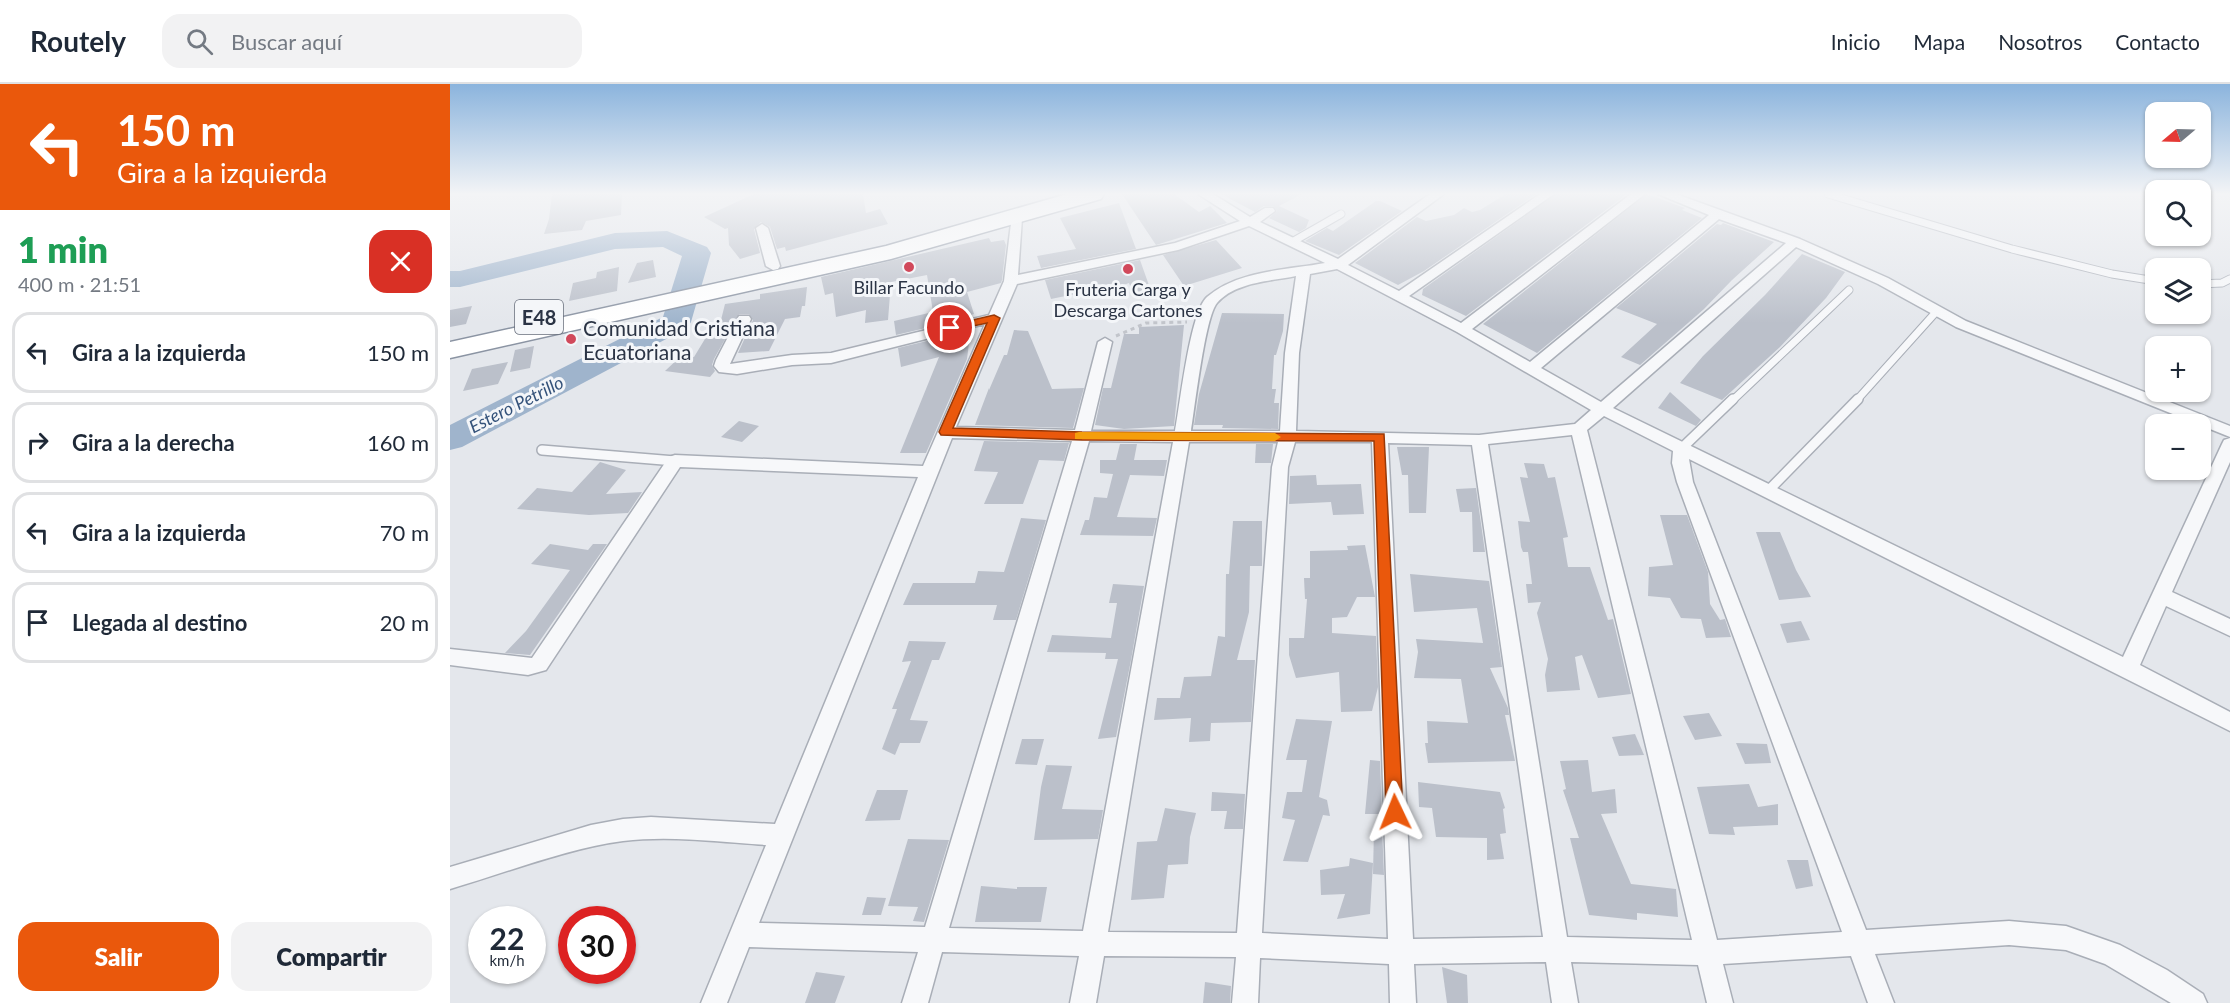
<!DOCTYPE html>
<html lang="es">
<meta charset="utf-8">
<style>
body{margin:0;font-family:Lato,sans-serif;background:#f2f2f3;color:#1f2937;height:100vh;display:flex;flex-direction:column;font-size:22px;white-space:nowrap}
*{box-sizing:border-box;margin:0}
p{font-size:20px;color:#747a83}
.icon{flex:none;width:33px;height:33px;fill:none;stroke:currentColor;stroke-width:2;stroke-linecap:round;stroke-linejoin:round}
.map{position:relative;flex:1;overflow:hidden}
.details{display:flex;flex-direction:column;background:#fff;width:450px}
.details>*{flex:none}
.guide{background:#ea580c;color:#fff;overflow:hidden}
.needle{width:39px;rotate:251deg}
.buttons{position:absolute;left:1695px;top:18px;display:grid;gap:12px}
.buttons a{display:grid;place-items:center;width:66px;height:66px;border-radius:12px;background:#fff;box-shadow:0 2px 4px #0004;font-size:30px}
.speed{position:absolute;left:18px;top:822px;display:flex;gap:12px;font-size:30px;font-weight:700;text-align:center}
.speed>*{display:grid;place-content:center;width:78px;height:78px;border-radius:50%;background:#fff;box-shadow:0 2px 4px #0004;line-height:1}
.speed small{font-size:15px;font-weight:400}
.speed .limit{border:9px solid #d22;background:#fff;color:#111}
.pin{position:absolute;display:grid;place-items:center;width:51px;height:51px;color:#fff;margin:-26px;border:3px solid #fff;border-radius:50%;box-shadow:0 2px 6px #0007}
.me{position:absolute;width:66px;margin:-33px;rotate:358deg;stroke-linejoin:round;filter:drop-shadow(0 0 4px #0008)}
.turn{display:flex;align-items:center;gap:21px;height:126px;padding:0 18px;font-size:27px}
.turn .icon{width:78px;height:78px;stroke-width:2.5}
.turn b{display:block;font-size:42px;line-height:51px}
.round{display:grid;place-items:center;flex:none;width:63px;height:63px;border-radius:18px;background:#f2f2f3}
.headline{display:flex;align-items:center;justify-content:space-between;height:102px;padding:0 18px}
h1{font-size:36px;font-weight:800;line-height:45px;color:#1e9e55}
.button{display:flex;gap:12px;margin-top:auto;padding:12px 18px}
.button a{flex:1;height:69px;border-radius:18px;background:#ea580c;color:#fff;font-size:24px;font-weight:800;line-height:69px;text-align:center}
.button a+a{background:#f2f2f3;color:#1f2937}
ul{padding:0;list-style:none}
li{display:flex;align-items:center;gap:18px;height:81px;margin:0 12px 9px;padding:0 6px;border:3px solid #e0e1e3;border-radius:18px}
li div{flex:1}
li b{display:block;font-size:22px}
li em{font-style:normal}
header{display:flex;align-items:center;gap:36px;box-sizing:border-box;height:84px;padding:0 30px;background:#fff;border-bottom:2px solid #e0e1e3}
header strong{font-size:28px}
nav{display:flex;gap:33px;margin-inline-start:auto;font-size:21px}
.search{width:420px;height:54px;background:#f2f2f3;display:flex;align-items:center;gap:15px;box-sizing:border-box;padding:0 21px;border-radius:18px;color:#747a83;font-size:22px}
main{display:flex;flex:1;min-height:0}
.map>svg:first-child{display:block}
.lines{fill:none;stroke-linecap:round;stroke-linejoin:round}
.river{fill:#9fb4cc;fill-rule:evenodd}
.building{fill:#bbc0ca}
.lane-far1-casing{stroke:#a9aeb7;stroke-width:9}
.lane-casing{stroke:#a9aeb7;stroke-width:12}
.street-casing{stroke:#a9aeb7;stroke-width:3}
.highway-casing{stroke:#8b94a3;stroke-width:3}
.path{stroke:#c2c5cb;stroke-width:3;stroke-dasharray:4 4;stroke-linecap:butt}
.lane-far1{stroke:#f7f8fa;stroke-width:7}
.lane{stroke:#f7f8fa;stroke-width:9}
.street{fill:#f7f8fa;fill-rule:evenodd}
.highway{fill:#fff;fill-rule:evenodd}
.route{fill:#ea580c;stroke:#983908;stroke-width:1.5}
.slow{fill:#f59e0b}
.poi-dot{fill:#d1495b;stroke:#f4f6f9;stroke-width:2}
.labels{text-anchor:middle;dominant-baseline:central;stroke-width:6;stroke-linejoin:round;paint-order:stroke}
.far-poi-label{font-size:18px;fill:#2b3445;stroke:#f4f6f9}
.far-water-label{font-size:18px;font-style:italic;fill:#34527a;stroke:#f4f6f9}
.shield{fill:#f4f6f9;stroke:#676e7b;stroke-width:1.5}
.shield-label{font-size:20px;font-weight:bold;fill:#2b3445}
.poi-label{font-size:21px;fill:#2b3445;stroke:#f4f6f9;text-anchor:start}
</style>
<header>
<strong>Routely</strong>
<div class="search"><svg class="icon" aria-label="search" viewBox="0 0 24 24"><circle cx="10" cy="10" r="6"/><path d="M15 15l6 6"/></svg>Buscar aquí</div>
<nav><a>Inicio</a><a>Mapa</a><a>Nosotros</a><a>Contacto</a></nav>
</header>
<main>
<section class="details">
<div class="guide">
<div class="turn"><svg class="icon" aria-label="left" viewBox="0 0 24 24"><path d="M17 20v-9H6M10 6l-5 5 5 5"/></svg><div><b>150 m</b>Gira a la izquierda</div></div>
</div>
<div class="headline"><div><h1>1 min</h1><p>400 m · 21:51</p></div><a class="round" style="background:#d93025;color:#fff"><svg class="icon" aria-label="close" viewBox="0 0 24 24"><path d="M6 6l12 12M18 6L6 18"/></svg></a></div>
<ul>
<li><svg class="icon" aria-label="left" viewBox="0 0 24 24"><path d="M17 20v-9H6M10 6l-5 5 5 5"/></svg><div><b>Gira a la izquierda</b></div><em>150 m</em></li>
<li><svg class="icon" aria-label="right" viewBox="0 0 24 24"><path d="M7 20v-9h11M14 6l5 5-5 5"/></svg><div><b>Gira a la derecha</b></div><em>160 m</em></li>
<li><svg class="icon" aria-label="left" viewBox="0 0 24 24"><path d="M17 20v-9H6M10 6l-5 5 5 5"/></svg><div><b>Gira a la izquierda</b></div><em>70 m</em></li>
<li><svg class="icon" aria-label="arrive" viewBox="0 0 24 24"><path d="M6 21V4h12l-3 4 3 4H6"/></svg><div><b>Llegada al destino</b></div><em>20 m</em></li>
</ul>
<div class="button"><a>Salir</a><a>Compartir</a></div>
</section>
<div class="map">
<svg width="1780" height="919" viewBox="0 0 1780 919">
<rect width="100%" height="100%" fill="#e4e7ec"/>
<g class="lines">
<path class="river" d="M217 147 257 163 261 169 241 238 237 244 12 363 0 366V341L213 233 232 172 213 163 165 165 10 203H0V187H10L165 149Z"/>
</g>
<g class="building">
<path d="M102 110H172L171 131 136 137 132 146 94 150 99 135Z"/>
<path d="M304 110H413L416 129 430 125 438 140 336 167 335 163 327 165 320 143 311 138 304 145 310 169 290 175 279 161 278 144 275 145 254 133Z"/>
<path d="M672 110H724L749 128 760 122 777 139 706 161Z"/>
<path d="M771 110H852L829 122 859 136 856 144 849 148 819 134 827 127 823 122H814L805 128Z"/>
<path d="M1056 110H1086L974 187 948 201 905 179 967 133 976 137 1004 131 1014 124 1022 128 1030 126Z"/>
<path d="M1106 110H1177L1016 232 972 211 973 205Z"/>
<path d="M1197 110 1235 124 1232 126 1252 134 1087 269 1033 240Z"/>
<path d="M926 117H930L952 127 889 171 855 157 877 144 883 147Z"/>
<path d="M669 119 686 165 591 184 587 172 626 165 610 134Z"/>
<path d="M1273 139 1324 158 1282 196 1254 225 1190 281 1171 273 1207 240 1166 224 1267 140 1271 141Z"/>
<path d="M539 154 541 158 554 156 556 161 552 196 551 199 517 208 524 230 518 232V234L446 251 444 237 483 228 477 191 441 198 438 236 415 239 416 226 386 233 383 209 375 211 371 193Z"/>
<path d="M766 156 792 184 734 202 713 171Z"/>
<path d="M1352 170 1395 188 1376 214 1330 263 1272 316 1230 299 1253 272 1315 211Z"/>
<path d="M203 176 206 193 178 199 187 179Z"/>
<path d="M690 176 701 207 683 210 679 199 660 206 659 203 601 215 595 196Z"/>
<path d="M169 183 167 207 119 217 123 199 146 194 147 188Z"/>
<path d="M357 203 355 222H352L350 233 335 235 319 267 288 269 303 236 299 230H289L264 275 262 281 265 287 260 293 215 287 232 271 244 273 261 245 269 244 275 220 310 215V210Z"/>
<path d="M22 222 16 240 0 243V226Z"/>
<path d="M772 229 834 230 833 247 826 271H824L822 305H826L824 319H829L828 345 772 344 773 341H744L749 310Z"/>
<path d="M734 241 724 342 674 345 645 341 653 304H661L674 250H689V243Z"/>
<path d="M522 246 523 250 520 251 517 275 476 369H450L489 273 451 283 448 264Z"/>
<path d="M564 246 578 247 602 305 634 304 623 344 525 341 539 304V306L554 271H557Z"/>
<path d="M84 262 80 284 60 288 65 266Z"/>
<path d="M58 278 48 300 13 307 22 285Z"/>
<path d="M1220 308 1251 336 1246 342 1208 324Z"/>
<path d="M289 337 309 342 292 358 271 353Z"/>
<path d="M534 357 619 359 614 377 589 376 573 420H534L548 388 524 387Z"/>
<path d="M670 360H687L684 376H717L714 392 680 391 667 433 707 434 703 452 630 451 635 436H639L644 413 657 414 663 390 650 389V376H666Z"/>
<path d="M806 360H823L821 379H805Z"/>
<path d="M947 363H979L976 429H959L958 391H952Z"/>
<path d="M150 378 176 386 156 410 192 408 178 429 139 431 67 425 87 404 122 408Z"/>
<path d="M1074 379 1094 380 1098 394 1105 393 1118 453 1113 454 1118 483H1140L1158 536 1163 535 1181 610 1148 614 1132 571 1125 573 1130 606 1097 608 1095 591 1098 575 1087 529 1091 518 1078 519 1076 500H1082L1078 468H1073L1071 463 1068 437 1080 438 1070 393 1078 394Z"/>
<path d="M866 391 867 401 911 400 914 430 883 431 881 418 839 420 840 392Z"/>
<path d="M1026 404 1035 468H1023L1022 428H1010L1006 405Z"/>
<path d="M1210 431H1237L1258 488 1260 520 1270 536 1275 535 1281 553 1256 554 1251 535 1231 534 1220 514 1198 512 1199 483 1223 481Z"/>
<path d="M571 434 596 436 566 536H543L547 521H453L463 499H525L528 487 554 488Z"/>
<path d="M783 437H812V482H800L799 528 787 576H805L801 638 761 639 760 657 739 658 741 634 704 636 707 614H730L734 593 761 592 768 552 775 553 776 490H779Z"/>
<path d="M1306 448H1330L1346 486 1361 513 1329 516Z"/>
<path d="M100 460 138 466 143 460H157L80 571 55 569 76 547 120 486 81 480Z"/>
<path d="M915 461 925 513H907L897 533 882 534V549L926 552 928 603 922 627 891 628 889 588 846 594 839 571V554H854L857 515H855L854 494H860V467L898 466 897 462Z"/>
<path d="M960 490 1039 497 1052 583 1040 584 1058 624 1059 631H1055L1065 677 978 679 975 659H978L977 637 1018 639 1011 595 964 594 968 568 966 555 1033 559 1027 524 964 528Z"/>
<path d="M663 500 694 502 681 576H678H681L666 653 648 655 668 575H655L656 569 597 568 602 551 661 554 667 519H659Z"/>
<path d="M1351 537 1360 556 1337 559 1330 540Z"/>
<path d="M459 557 496 558 489 576H482L460 636 478 637 470 659H450L445 671 432 665 447 625H442L461 577 452 578Z"/>
<path d="M1259 629 1272 652 1245 656 1233 632Z"/>
<path d="M846 635 882 637 869 713 877 716 880 732 873 731 858 778 833 777 845 736 832 734 837 708H852L857 676H836Z"/>
<path d="M1185 650 1194 671 1169 672 1162 653Z"/>
<path d="M572 655H594L587 681 565 680Z"/>
<path d="M1286 659 1317 660 1321 679 1295 680Z"/>
<path d="M920 676 930 677 932 730H915Z"/>
<path d="M1138 676 1142 708 1165 705 1167 729 1151 730 1181 800 1226 805 1228 833 1187 829V836L1139 831 1120 754H1129L1113 706 1116 705 1110 677Z"/>
<path d="M596 681 622 682 612 725 653 726 648 755 584 756 591 703Z"/>
<path d="M968 698 1050 708 1055 724 1053 725 1056 749 1050 750 1054 775 1037 776V754L986 753 982 724 969 723Z"/>
<path d="M1299 700 1308 723 1328 720V741L1283 743 1285 751 1259 750 1247 703Z"/>
<path d="M427 706H458L450 736 415 737Z"/>
<path d="M762 708 795 710 793 745H774L777 727H761Z"/>
<path d="M715 724 746 729 740 753 738 780 718 781 714 814 681 816 687 758 707 757Z"/>
<path d="M932 743 934 791 923 790 924 745Z"/>
<path d="M458 755 499 756 474 838 463 837 468 823 438 822Z"/>
<path d="M900 774 923 779 920 830 887 835 895 810 871 811 870 786 899 782Z"/>
<path d="M1337 776H1358L1363 802 1346 805Z"/>
<path d="M531 802 567 805V803H597L591 838H525Z"/>
<path d="M417 813 436 814 431 831H412Z"/>
<path d="M992 883 1017 891 1018 919H997Z"/>
<path d="M366 888 395 892 385 919H355Z"/>
<path d="M755 898 781 902 780 919H753Z"/>
</g>
<g class="lines">
<defs>
<g id="lane-far1">
<path d="M1378 110 1562 165 1662 190 1706 197"/>
<path d="M842 158 891 130"/>
<path d="M1750 200 1772 199 1780 195"/>
<path d="M1282 317 1399 206"/>
<path d="M1406 317 1486 228"/>
</g>
<g id="lane">
<path d="M1232 364 1283 315"/>
<path d="M92 366 225 377"/>
<path d="M1318 407 1408 315"/>
</g>
<g id="street">
<path d="M748 110H763L800 133 815 124H823L825 127 810 138 888 175 980 110H994L898 181 949 207 1090 110H1104L959 212 1011 239 1181 110H1195L1022 245 1080 278 1259 131 1208 110H1226L1350 155 1438 194 1516 237 1780 342V353L1506 243 1428 200 1346 163 1163 324 1673 573 1772 360 1774 356 1780 354V378L1722 508 1780 535V552L1716 522 1690 581 1780 628V647L1239 375 1243 398 1416 846 1559 837 1616 842 1670 861 1717 886 1753 910 1757 919H1721L1655 880 1616 866 1559 861 1425 870 1444 919H1418L1401 872 1273 880 1283 919H1257L1248 881 1121 878 1128 919H1102L1096 878 964 880 966 919H940L939 880 810 874 808 919H782L786 873 654 872 646 919H620L629 872 492 868 478 919H452L468 868 299 863 277 919H251L316 761C270 758 220 751 173 757 119 764 54 789 0 805V783L141 741 173 735 201 733 325 740 468 393 230 383 96 586 78 591 0 581V565L82 574 219 373 225 371 473 382 535 240 381 279 342 281 287 290 269 288 264 282 266 276 289 232H299L301 235 280 280 342 271 381 269 539 231 554 197 562 131 566 130 572 134 568 191 725 159 790 137ZM1269 135 1336 159 1151 318 1091 284ZM799 142 875 179C838 186 788 186 757 213 740 228 730 321 725 347H641L662 258 655 254 648 258 625 346 506 343 567 200 728 166ZM887 185 1007 248 1141 326 1125 340 1029 351 846 347 849 269 860 190ZM846 192 835 269 830 347H741C745 323 755 233 767 219 785 198 822 197 846 192ZM1154 332 1223 367 1222 379 1227 398 1392 848 1267 856 1137 346ZM1122 351 1242 856 1117 853 1038 360ZM502 354 622 357 475 843 309 839ZM639 357 723 358 633 847 499 844ZM739 358H828L822 383 787 849 658 848ZM845 358H922L938 855 812 849 838 383ZM938 359 1022 361 1093 853 963 855Z"/>
<path d="M312 140 318 144 330 182 328 185 323 186 316 182 306 144Z"/>
</g>
<path id="highway" d="M617 110H654L651 115 441 175 0 274V258L436 162Z"/>
</defs>
<use href="#lane-far1" class="lane-far1-casing"/>
<use href="#lane" class="lane-casing"/>
<use href="#street" class="street-casing"/>
<use href="#highway" class="highway-casing"/>
<path class="path" d="M666 252 696 239 737 238"/>
<use href="#lane-far1" class="lane-far1"/>
<use href="#lane" class="lane"/>
<use href="#street" class="street"/>
<use href="#highway" class="highway"/>
</g>
<linearGradient id="sky" x2="0" y2="1"><stop stop-color="#8bb4dd"/><stop offset="0.46" stop-color="#f3f4f6"/><stop offset="1" stop-color="#f3f4f6" stop-opacity="0"/></linearGradient>
<rect width="1780" height="239" fill="url(#sky)"/>
<path class="route" d="M544 231 550 234 503 344 632 348 934 350 953 728 951 733 945 736 939 733 936 728 924 357 632 356 491 351 489 348 537 239 500 247 495 244 497 242Z"/>
<path class="slow" d="M629 348 825 349 831 353 825 357 625 355V349Z"/>
<g class="poi-dot">
<circle cx="459" cy="183" r="6"/>
<circle cx="678" cy="185" r="6"/>
<circle cx="121" cy="255" r="6"/>
</g>
<g class="labels">
<g class="far-poi-label">
<text x="459" y="203">Billar Facundo</text>
<text x="678" y="205">Fruteria Carga y<tspan x="678" dy="21">Descarga Cartones</tspan></text>
</g>
<g class="far-water-label">
<text transform="translate(66 320) rotate(-27)">Estero Petrillo</text>
</g>
<rect class="shield" x="65" y="216" width="48" height="34" rx="4.5"/>
<g class="shield-label">
<text x="89" y="233">E48</text>
</g>
<g class="poi-label">
<text x="133" y="243">Comunidad Cristiana<tspan x="133" dy="24">Ecuatoriana</tspan></text>
</g>
</g>
</svg>
<div class="buttons">
<a><svg class="needle" viewBox="-14 -14 28 28"><path d="M0-13l5 13h-10z" fill="#e53935"/><path d="M0 13l5-13h-10z" fill="#747a83"/></svg></a>
<a><svg class="icon" aria-label="search" viewBox="0 0 24 24"><circle cx="10" cy="10" r="6"/><path d="M15 15l6 6"/></svg></a>
<a><svg class="icon" aria-label="layers" viewBox="0 0 24 24"><path d="M12 4l9 5-9 5-9-5zM3 14l9 5 9-5"/></svg></a>
<a>+</a>
<a>−</a>
</div>
<div class="speed"><div>22<small>km/h</small></div><div class="limit">30</div></div>
<div class="pin" style="left:500px;top:244px;background:#d93025"><svg class="icon" aria-label="arrive" viewBox="0 0 24 24"><path d="M6 21V4h12l-3 4 3 4H6"/></svg></div>
<svg class="me" style="left:945px;top:728px" viewBox="-20 -20 40 40"><path d="M0-17L14 15 0 8-14 15z" fill="#ea580c" stroke="#fff" stroke-width="4"/></svg>
</div>
</main>
